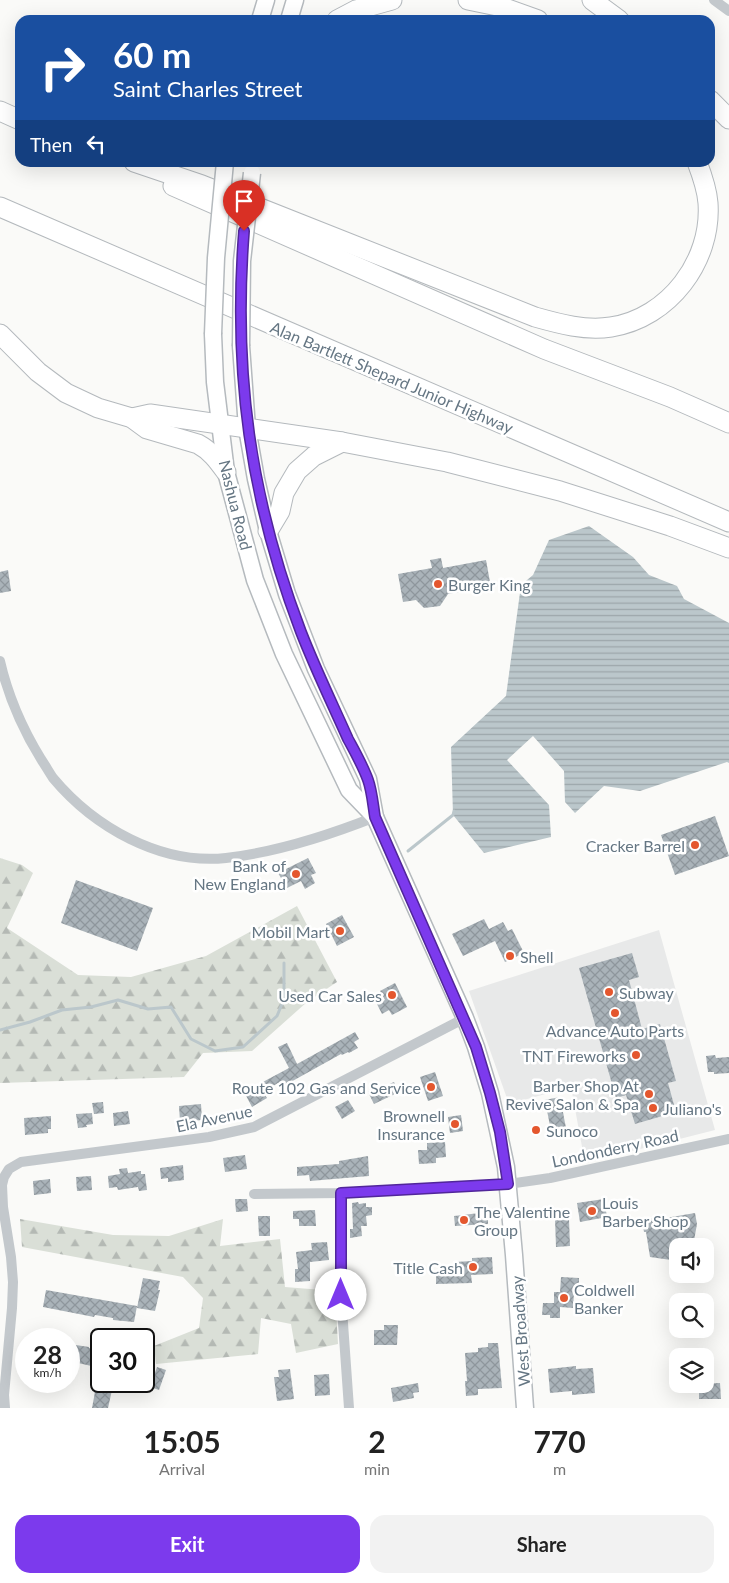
<!DOCTYPE html>
<style>
body{margin:0;font-family:Lato,sans-serif;background:#f2f2f2;color:#222;height:100vh;display:flex;flex-direction:column;font-size:19px;white-space:nowrap}
*{box-sizing:border-box;margin:0}
p{font-size:16px;color:#767676}
.icon{flex:none;width:28px;height:28px;fill:none;stroke:currentColor;stroke-width:2;stroke-linecap:round;stroke-linejoin:round}
.map{position:relative;height:1408px;overflow:hidden}
.side{display:flex;flex-direction:column;background:#fff;flex:1}
.side>*{flex:none}
.guide{position:absolute;left:15px;top:15px;width:700px;height:152px;border-radius:15px;box-shadow:0 5px 20px #0002;background:#1a4fa0;color:#fff;overflow:hidden}
.buttons{position:absolute;left:669px;top:1238px;display:grid;gap:10px}
.buttons a{display:grid;place-items:center;width:45px;height:45px;border-radius:10px;background:#fff;box-shadow:0 5px 20px #0002;font-size:25px}
.speed{position:absolute;left:15px;top:1328px;display:flex;gap:10px;font-size:25px;font-weight:700;text-align:center}
.speed>*{display:grid;place-content:center;width:65px;height:65px;border-radius:50%;background:#fff;box-shadow:0 5px 20px #0002;line-height:1}
.speed small{font-size:12px;font-weight:400}
.speed .limit{border:2px solid #111;border-radius:8px;background:#fff;color:#111}
.pin{position:absolute;display:grid;place-items:center;width:42px;height:42px;color:#fff;margin:-51px -21px;border-radius:50% 50% 50% 0;rotate:-45deg;box-shadow:0 0 5px #0007}
.pin .icon{rotate:45deg}
.me{position:absolute;width:55px;margin:-28px;rotate:0deg;stroke-linejoin:round;filter:drop-shadow(0 0 4px #0008)}
.turn{display:flex;align-items:center;gap:18px;height:105px;padding:0 15px;font-size:22px}
.turn .icon{width:65px;height:65px;stroke-width:2.5}
.turn b{display:block;font-size:35px;line-height:42px}
.then{display:flex;align-items:center;height:48px;padding:0 15px;background:#0003;gap:10px;font-size:19px}
.eta{display:flex;justify-content:space-evenly;align-items:center;height:85px;text-align:center}
.eta b{font-size:30px;font-weight:700;line-height:35px}
.button{display:flex;gap:10px;margin-top:auto;padding:10px 15px}
.button a{flex:1;height:58px;border-radius:15px;background:#7c3aed;color:#fff;font-size:20px;font-weight:700;line-height:58px;text-align:center}
.button a+a{background:#f2f2f2;color:#222}
.map>svg:first-child{display:block}
.built{fill:#e8e9e9}
.forest{fill:url(#forest-firs)}
.water{fill:url(#water-rules)}
.lines{fill:none;stroke-linecap:round;stroke-linejoin:round}
.stream{stroke:#bbc7cb;stroke-width:3}
.building{fill:url(#building-cross-hatch)}
.primary-casing{stroke:#b5babe;stroke-width:19}
.highway-casing{stroke:#b4b9bd;stroke-width:21}
.street{stroke:#c3c8cc;stroke-width:10}
.primary{stroke:#fff;stroke-width:16}
.highway{stroke:#fff;stroke-width:19}
.primary-bridge-casing{stroke:#b5babe;stroke-width:19;stroke-linecap:butt}
.primary-bridge{stroke:#fff;stroke-width:16}
.route-casing{stroke:#51269a;stroke-width:12}
.route{stroke:#7c3aed;stroke-width:9}
.poi-dot{fill:#e4572e;stroke:#fff;stroke-width:2}
.labels{text-anchor:middle;dominant-baseline:central;stroke-width:5;stroke-linejoin:round;paint-order:stroke}
.street-label{font-size:16px;fill:#657683;stroke:#fff}
.poi-label{font-size:16px;fill:#657683;stroke:#fff;text-anchor:end}
</style>
<div class="map">
<svg width="729" height="1408" viewBox="0 0 729 1408">
<defs>
<pattern id="forest-firs" width="22" height="20" patternUnits="userSpaceOnUse" patternTransform="scale(1.25)"><rect width="22" height="20" fill="#dadfd7"/><path d="M5 1l3.5 6h-7zM16 11l3.5 6h-7z" fill="#b4b9b4"/></pattern>
<pattern id="water-rules" width="6" height="5" patternUnits="userSpaceOnUse" patternTransform="scale(1.25)"><rect width="6" height="5" fill="#bbc7cb"/><path d="M0 2.5h6" fill="none" stroke="#9ca6aa"/></pattern>
<pattern id="building-cross-hatch" width="8" height="8" patternUnits="userSpaceOnUse" patternTransform="scale(1.25)"><rect width="8" height="8" fill="#aab3b9"/><path d="M0 0l8 8M0 8l8-8" fill="none" stroke="#8e969c"/></pattern>
</defs>
<rect width="100%" height="100%" fill="#fafaf8"/>
<path class="built" d="M659 930 715 1130 585 1163 571 1087 509 1104 469 991Z"/>
<g class="forest">
<path d="M0 858 22 865 33 873 7 928 78 975 131 977 206 956 297 906 337 982 307 1002 252 1051 203 1053 184 1077 0 1083Z"/>
<path d="M20 1219 113 1235 169 1236 223 1219 220 1246 280 1239 285 1287 335 1291 338 1344 296 1353 291 1324 261 1318 258 1354 156 1364 154 1346 199 1328 203 1298 183 1277 22 1247Z"/>
</g>
<path class="water" d="M589 526 633 557 649 575 677 586 684 599 729 623V763L727 762 640 791 604 786 575 813 565 802 564 771 533 736 507 760 549 805 551 837 484 853 453 815 451 747 506 696 521 585 533 575 549 540Z"/>
<g class="lines">
<g class="stream">
<path d="M408 851 453 815 454 811"/>
<path d="M0 1030 30 1022 62 1010 91 1007 118 1000 148 1009 171 1007 191 1039 215 1051 243 1047 277 1016 284 999V963"/>
</g>
</g>
<g class="building">
<path d="M441 558 443 568 486 560 490 582 464 587V591L448 594 440 606 424 608 416 600 403 602 398 574 432 568 430 560Z"/>
<path d="M8 570 11 591 0 593V572Z"/>
<path d="M715 816 729 856 675 875 661 835Z"/>
<path d="M308 858 316 873 311 875 315 883 305 889 301 881 287 888 278 873Z"/>
<path d="M76 880 153 908 137 951 61 923Z"/>
<path d="M342 915 354 937 337 946 326 924Z"/>
<path d="M484 919 489 929 503 922 508 931 512 929 524 953 505 962 495 941 463 956 452 934Z"/>
<path d="M632 953 639 977 629 980 642 1029 660 1024 676 1081 668 1083 676 1112 635 1124 626 1095 616 1098 579 968Z"/>
<path d="M395 983 407 1007 392 1015 389 1010 382 1014 377 1004 385 1000 380 991Z"/>
<path d="M355 1032 359 1039 354 1042 358 1048 349 1053 348 1052 342 1055 341 1054 280 1088 278 1083 263 1092 267 1098 252 1107 244 1092 289 1068 278 1047 287 1043 297 1064Z"/>
<path d="M715 1055 716 1058 729 1057V1073L714 1074V1072H708L706 1056Z"/>
<path d="M435 1072 443 1096 428 1101 420 1077Z"/>
<path d="M394 1082 399 1092 374 1104 368 1092 382 1085 383 1087Z"/>
<path d="M560 1097 566 1128 551 1131 545 1100Z"/>
<path d="M348 1100 355 1111 342 1119 335 1107Z"/>
<path d="M103 1102 104 1113 94 1114 92 1103Z"/>
<path d="M201 1104 202 1120 180 1122 179 1106Z"/>
<path d="M128 1111 130 1124 114 1126 113 1113Z"/>
<path d="M92 1113 93 1124 86 1125 87 1127 78 1128 76 1114Z"/>
<path d="M461 1115 463 1131 450 1133 448 1117Z"/>
<path d="M51 1116V1129H48V1133L25 1135 24 1118Z"/>
<path d="M445 1142 446 1157 436 1158V1163L419 1164 418 1150H427V1143Z"/>
<path d="M245 1155 247 1169 225 1172 223 1158Z"/>
<path d="M368 1156 369 1176 310 1181 309 1175 297 1176V1167L339 1164V1161Z"/>
<path d="M183 1165 184 1180 168 1182V1178L161 1179 160 1168Z"/>
<path d="M127 1168 128 1173 141 1171V1174H145L147 1190 139 1191 138 1187 118 1190 117 1187 109 1188 108 1176 120 1174 119 1169Z"/>
<path d="M91 1176 92 1190 77 1191 76 1177Z"/>
<path d="M50 1179 51 1193 34 1195 33 1181Z"/>
<path d="M235 1199H247L248 1211 236 1212Z"/>
<path d="M604 1199 607 1217 580 1222 577 1203Z"/>
<path d="M358 1202 359 1204 366 1203V1207H372V1215L366 1216 367 1226H361L362 1236 350 1238V1229H353L352 1203Z"/>
<path d="M315 1210 316 1226H299V1219H293V1211Z"/>
<path d="M488 1212V1224L455 1226 454 1216Z"/>
<path d="M695 1213 697 1224 693 1246H678V1261L650 1257 646 1232H644L642 1220 654 1218V1220Z"/>
<path d="M258 1216H270V1236H259Z"/>
<path d="M555 1219H569L570 1246 556 1247Z"/>
<path d="M327 1242 329 1260 310 1262V1281L295 1282V1269H298L296 1252 312 1250 311 1243Z"/>
<path d="M492 1257 493 1274 471 1275 472 1283 436 1284V1272L455 1271V1262L472 1261V1258Z"/>
<path d="M561 1277 579 1278V1293H574L573 1308 560 1307V1318H550V1315H542L543 1303H554V1292H560Z"/>
<path d="M143 1278 160 1281 158 1290H160L155 1311 137 1308Z"/>
<path d="M46 1290 137 1306 134 1322 113 1320V1318L95 1315 94 1317 43 1307Z"/>
<path d="M384 1325H398L397 1345H374V1330H384Z"/>
<path d="M488 1343H498L502 1388 478 1389V1395L466 1396 465 1381H467L465 1353 478 1352V1348L488 1347Z"/>
<path d="M69 1344 89 1347V1348L99 1350 96 1367 69 1361Z"/>
<path d="M576 1366V1369L593 1368 595 1393 572 1395V1391L550 1393 548 1369Z"/>
<path d="M157 1367 166 1370 159 1390 150 1387Z"/>
<path d="M290 1369 294 1399 277 1401 274 1377H279L278 1370Z"/>
<path d="M329 1374 330 1395 315 1396 314 1375Z"/>
<path d="M97 1381H114L108 1408H92Z"/>
<path d="M418 1383 419 1392 413 1393 414 1398 393 1402 391 1388Z"/>
<path d="M720 1383 721 1399H699V1384Z"/>
</g>
<g class="lines">
<defs>
<g id="primary">
<path d="M260 20 266 0"/>
<path d="M289 20 295 0"/>
<path d="M213 334 215 382 226 472 255 580 284 654 349 790 375 817"/>
<path d="M241 346 247 428 256 479 268 531 287 594 316 669 368 779 375 817 465 1018 476 1047 490 1093 506 1167 514 1255 525 1408"/>
</g>
<g id="highway">
<path d="M468 0 502 7 538 20"/>
<path d="M592 0 619 20"/>
<path d="M337 20 356 10 392 0"/>
<path d="M710 100 729 119"/>
<path d="M0 111 20 120"/>
<path d="M134 162 202 185 535 317C560 324 585 331 611 327 669 318 712 261 708 203 707 189 702 175 697 162"/>
<path d="M173 186 544 349 670 397 729 423"/>
<path d="M0 207 729 522"/>
<path d="M0 334 38 372 66 393 98 408 132 418 147 429 198 444C211 451 218 461 226 472"/>
<path d="M132 418 150 414 342 442 447 462 560 491 670 526 729 548"/>
<path d="M268 531 280 511 284 493 297 471 314 456 342 442"/>
</g>
</defs>
<use href="#primary" class="primary-casing"/>
<use href="#highway" class="highway-casing"/>
<g class="street">
<path d="M714 0 729 11"/>
<path d="M0 661C8 696 22 728 41 759 45 765 49 772 53 778 94 827 160 865 226 858 278 852 327 836 375 817"/>
<path d="M341 1193V1295L349 1408"/>
<path d="M254 1194 341 1193 508 1184 550 1178 729 1139"/>
<path d="M5 1408 4 1395 12 1308 13 1282 11 1257 3 1207 2 1185 4 1177 9 1169 21 1162 209 1137 254 1127 465 1018"/>
</g>
<use href="#primary" class="primary"/>
<use href="#highway" class="highway"/>
<defs>
<g id="primary-bridge">
<path d="M213 334 216 258 225 162"/>
<path d="M241 346 242 261 252 173"/>
</g>
</defs>
<use href="#primary-bridge" class="primary-bridge-casing"/>
<use href="#primary-bridge" class="primary-bridge"/>
</g>
<g class="lines">
<defs>
<path id="route" d="M244 231C233 373 250 498 301 632 315 668 332 703 348 739 355 752 363 766 368 780 372 791 373 805 375 817L476 1047 490 1093 500 1132 508 1184 341 1193V1295"/>
</defs>
<use href="#route" class="route-casing"/>
<use href="#route" class="route"/>
</g>
<g class="poi-dot">
<circle cx="438" cy="584" r="5"/>
<circle cx="695" cy="845" r="5"/>
<circle cx="296" cy="874" r="5"/>
<circle cx="340" cy="931" r="5"/>
<circle cx="510" cy="956" r="5"/>
<circle cx="609" cy="992" r="5"/>
<circle cx="392" cy="995" r="5"/>
<circle cx="615" cy="1013" r="5"/>
<circle cx="636" cy="1055" r="5"/>
<circle cx="431" cy="1087" r="5"/>
<circle cx="649" cy="1094" r="5"/>
<circle cx="653" cy="1108" r="5"/>
<circle cx="455" cy="1124" r="5"/>
<circle cx="536" cy="1130" r="5"/>
<circle cx="592" cy="1211" r="5"/>
<circle cx="464" cy="1220" r="5"/>
<circle cx="473" cy="1267" r="5"/>
<circle cx="564" cy="1298" r="5"/>
</g>
<g class="labels">
<g class="street-label">
<text transform="translate(392 377) rotate(23)">Alan Bartlett Shepard Junior Highway</text>
<text transform="translate(236 505) rotate(76)">Nashua Road</text>
<text transform="translate(214 1118) rotate(-12)">Ela Avenue</text>
<text transform="translate(615 1148) rotate(-12)">Londonderry Road</text>
<text transform="translate(520 1331) rotate(-94)">West Broadway</text>
</g>
<g class="poi-label">
<text x="448" y="584" text-anchor="start">Burger King</text>
<text x="685" y="845">Cracker Barrel</text>
<text x="286" y="865">Bank of<tspan x="286" dy="18">New England</tspan></text>
<text x="330" y="931">Mobil Mart</text>
<text x="520" y="956" text-anchor="start">Shell</text>
<text x="619" y="992" text-anchor="start">Subway</text>
<text x="382" y="995">Used Car Sales</text>
<text x="615" y="1030" text-anchor="middle">Advance Auto Parts</text>
<text x="626" y="1055">TNT Fireworks</text>
<text x="639" y="1085">Barber Shop At<tspan x="639" dy="18">Revive Salon &amp; Spa</tspan></text>
<text x="421" y="1087">Route 102 Gas and Service</text>
<text x="663" y="1108" text-anchor="start">Juliano's</text>
<text x="445" y="1115">Brownell<tspan x="445" dy="18">Insurance</tspan></text>
<text x="546" y="1130" text-anchor="start">Sunoco</text>
<text x="602" y="1202" text-anchor="start">Louis<tspan x="602" dy="18">Barber Shop</tspan></text>
<text x="474" y="1211" text-anchor="start">The Valentine<tspan x="474" dy="18">Group</tspan></text>
<text x="463" y="1267">Title Cash</text>
<text x="574" y="1289" text-anchor="start">Coldwell<tspan x="574" dy="18">Banker</tspan></text>
</g>
</g>
</svg>
<div class="buttons">
<a><svg class="icon" aria-label="sound" viewBox="0 0 24 24"><path d="M4 9h4l5-4v14l-5-4H4zM17 9q2 3 0 6"/></svg></a>
<a><svg class="icon" aria-label="search" viewBox="0 0 24 24"><circle cx="10" cy="10" r="6"/><path d="M15 15l6 6"/></svg></a>
<a><svg class="icon" aria-label="layers" viewBox="0 0 24 24"><path d="M12 4l9 5-9 5-9-5zM3 14l9 5 9-5"/></svg></a>
</div>
<div class="speed"><div>28<small>km/h</small></div><div class="limit">30</div></div>
<div class="pin" style="left:244px;top:231px;background:#d93025"><svg class="icon" aria-label="arrive" viewBox="0 0 24 24"><path d="M6 21V4h12l-3 4 3 4H6"/></svg></div>
<svg class="me" style="left:341px;top:1295px" viewBox="-20 -20 40 40"><circle r="19" fill="#fff"/><path d="M0-13L10 11 0 6-10 11z" fill="#7c3aed"/></svg>
<div class="guide">
<div class="turn"><svg class="icon" aria-label="right" viewBox="0 0 24 24"><path d="M7 20v-9h11M14 6l5 5-5 5"/></svg><div><b>60 m</b>Saint Charles Street</div></div>
<div class="then">Then<svg class="icon" aria-label="left" viewBox="0 0 24 24"><path d="M17 20v-9H6M10 6l-5 5 5 5"/></svg></div>
</div>
</div>
<section class="side">
<div class="eta">
<div><b>15:05</b><p>Arrival</p></div>
<div><b>2</b><p>min</p></div>
<div><b>770</b><p>m</p></div>
</div>
<div class="button"><a>Exit</a><a>Share</a></div>
</section>
